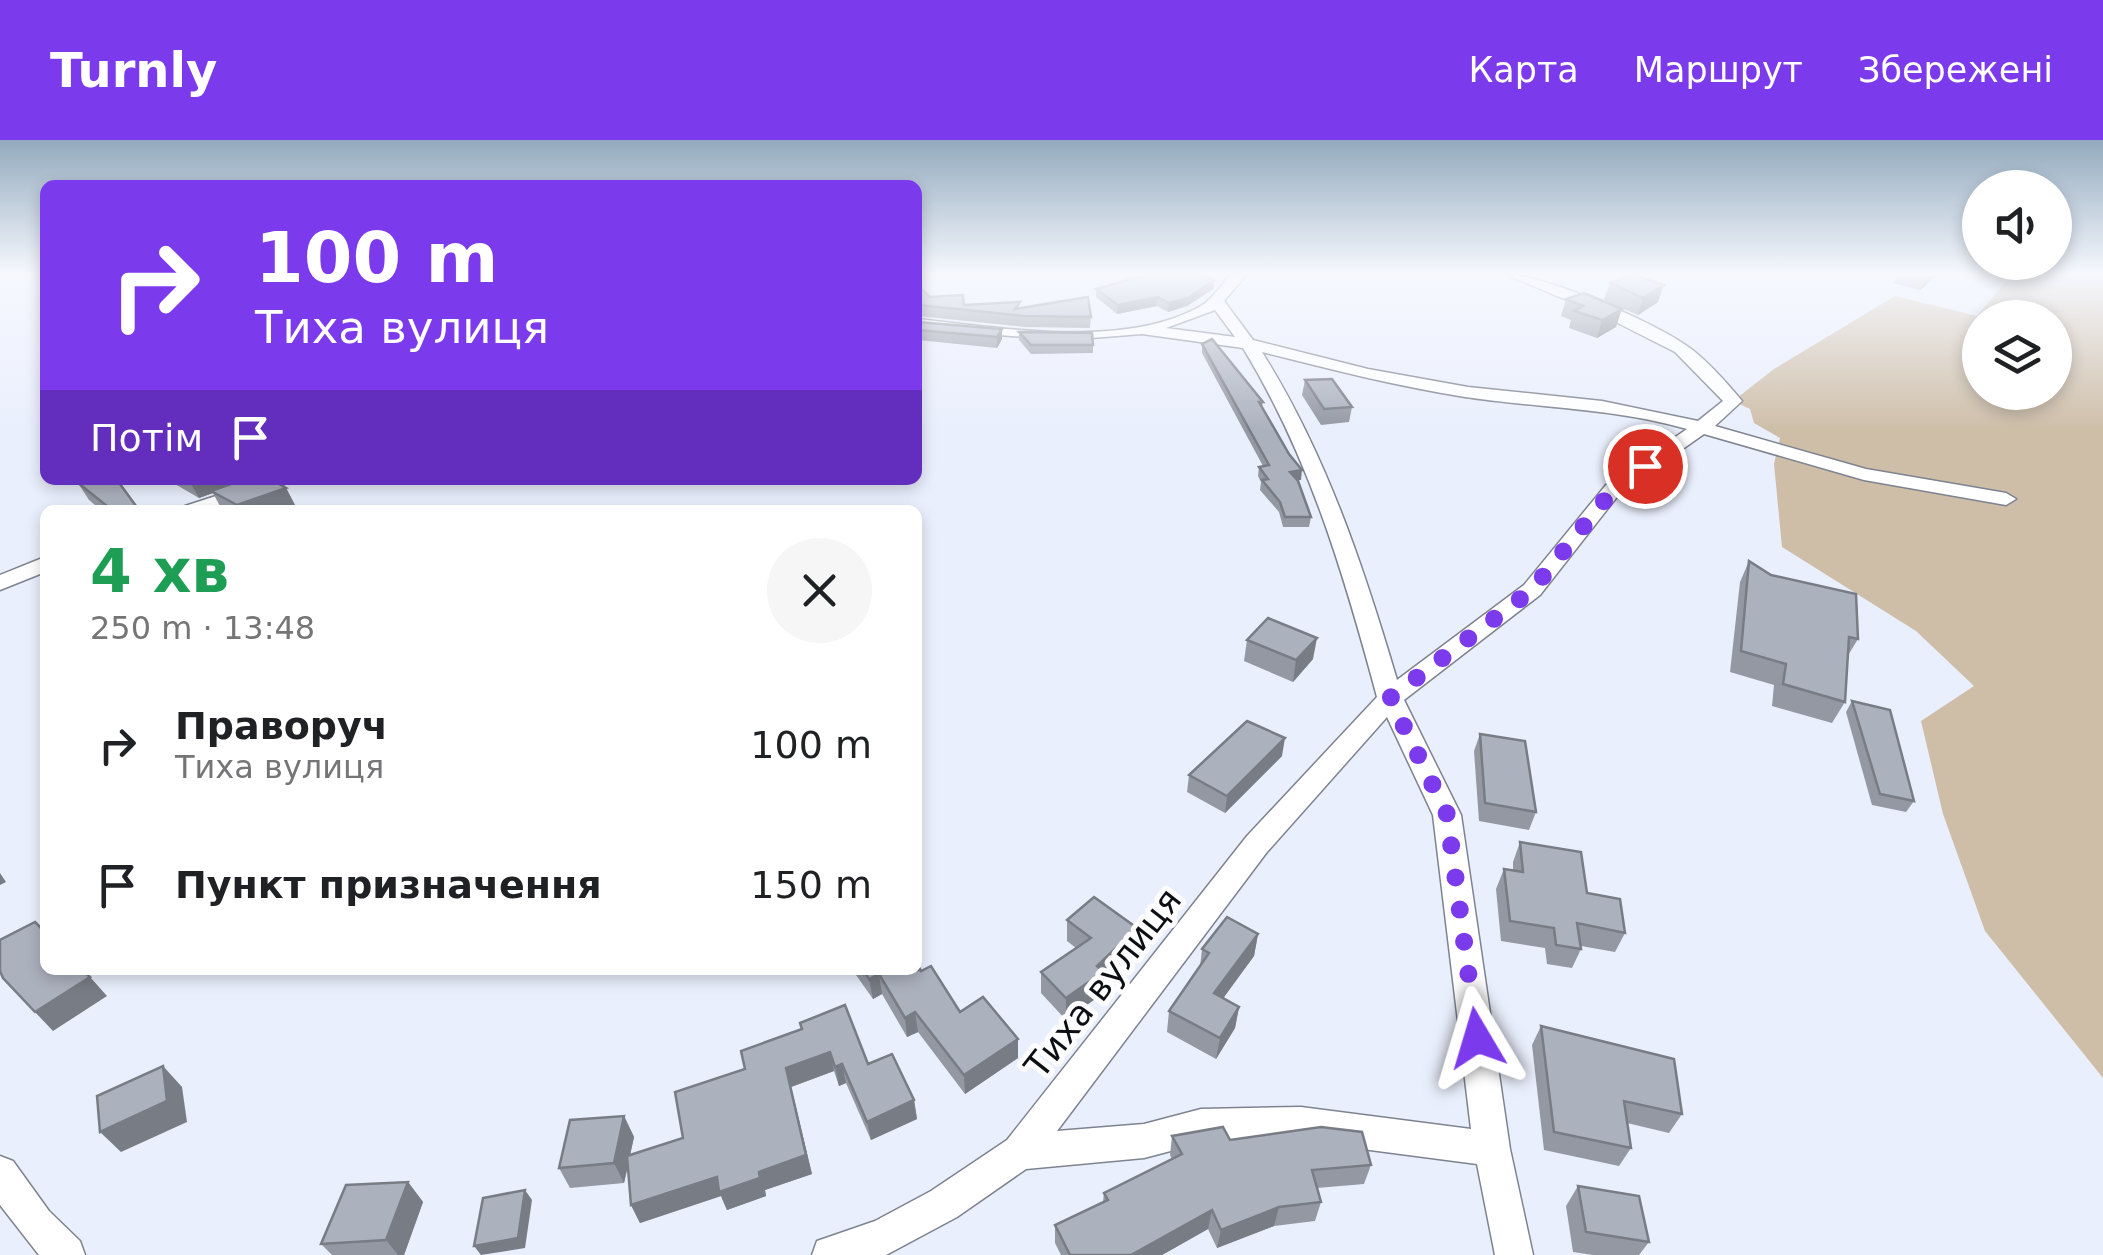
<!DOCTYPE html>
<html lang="uk">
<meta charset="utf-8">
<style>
body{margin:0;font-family:"DejaVu Sans",sans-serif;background:#f6f6f6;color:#202124;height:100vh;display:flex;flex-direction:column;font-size:38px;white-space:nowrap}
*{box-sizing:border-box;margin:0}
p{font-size:32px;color:#757577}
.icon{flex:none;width:55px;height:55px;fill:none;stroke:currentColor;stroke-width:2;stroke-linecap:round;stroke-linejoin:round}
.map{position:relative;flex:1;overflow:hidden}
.sheet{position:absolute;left:40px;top:365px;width:882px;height:470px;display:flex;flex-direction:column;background:#fff;border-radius:15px;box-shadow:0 5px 15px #0003}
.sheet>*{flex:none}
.banner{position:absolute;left:40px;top:40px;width:882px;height:305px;border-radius:15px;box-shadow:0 5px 15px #0003;background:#7c3aed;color:#fff;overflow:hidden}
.buttons{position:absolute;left:1962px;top:30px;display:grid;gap:20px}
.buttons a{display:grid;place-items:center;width:110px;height:110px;border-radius:50%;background:#fff;box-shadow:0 5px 15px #0003;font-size:50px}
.pin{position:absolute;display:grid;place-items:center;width:85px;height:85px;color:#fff;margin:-42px;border:5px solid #fff;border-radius:50%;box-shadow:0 2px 10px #0007}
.me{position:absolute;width:110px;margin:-55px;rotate:353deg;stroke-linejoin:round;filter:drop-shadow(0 0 8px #0008)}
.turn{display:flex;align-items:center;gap:35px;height:210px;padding:0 50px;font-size:45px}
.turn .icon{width:130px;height:130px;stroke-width:2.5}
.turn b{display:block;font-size:70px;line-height:85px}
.then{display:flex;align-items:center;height:95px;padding:0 50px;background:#0003;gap:20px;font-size:38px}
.round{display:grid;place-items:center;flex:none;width:105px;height:105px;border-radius:52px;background:#f6f6f6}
.overview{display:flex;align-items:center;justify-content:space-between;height:170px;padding:0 50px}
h1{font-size:60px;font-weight:800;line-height:75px;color:#1e9e55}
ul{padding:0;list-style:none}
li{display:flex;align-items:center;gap:30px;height:140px;padding:0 50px}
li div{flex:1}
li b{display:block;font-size:38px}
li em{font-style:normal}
header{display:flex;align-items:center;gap:60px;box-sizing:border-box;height:140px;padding:0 50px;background:#7c3aed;color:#fff}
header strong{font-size:48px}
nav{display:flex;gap:55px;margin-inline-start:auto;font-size:35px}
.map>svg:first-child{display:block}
.green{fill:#cebea8;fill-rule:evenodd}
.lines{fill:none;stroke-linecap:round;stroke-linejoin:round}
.street-casing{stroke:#7e8390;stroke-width:3}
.street{fill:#fff;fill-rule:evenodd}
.wall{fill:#9498a3}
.shaded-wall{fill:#787c85}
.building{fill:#acb1be;stroke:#787c85;stroke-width:2.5}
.route{stroke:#7c3aed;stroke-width:18;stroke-dasharray:0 32.4}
.labels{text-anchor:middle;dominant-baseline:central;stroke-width:10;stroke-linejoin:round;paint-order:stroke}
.near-street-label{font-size:35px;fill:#0d0e13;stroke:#fdfdfd}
</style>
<header>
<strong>Turnly</strong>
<nav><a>Карта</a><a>Маршрут</a><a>Збережені</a></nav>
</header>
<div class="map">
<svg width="2103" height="1115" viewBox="0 0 2103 1115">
<rect width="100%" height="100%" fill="#eaeffd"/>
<path class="green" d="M2011 135H2103V938L1985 791 1943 674 1921 581 1974 546 1916 491 1782 407 1774 324 1780 298 1754 283 1750 269 1733 261 1774 229 1895 156 1977 176ZM1980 178H2055V252H1980Z"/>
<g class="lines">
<defs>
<g id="street">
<path d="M1230 135H1246L1224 161 1253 200 1368 229 1468 247 1602 261 1698 281 1723 261 1675 212 1600 174 1507 135C1545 135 1654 182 1687 206 1706 219 1727 243 1742 261L1715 286 1866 329 2006 353 2016 359 2006 365 1864 340 1704 294 1620 353 1540 455 1404 560 1461 675 1510 1009 1533 1115H1495L1477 1024 1301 1001 1201 1003 1144 1018 1026 1029 957 1077 886 1115H812L817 1101 875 1081 931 1051 1007 1000 1247 696 1377 557C1344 434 1309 316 1243 208L1142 194 1066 200 918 189V179C1000 188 1130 210 1204 164 1214 157 1222 144 1230 135ZM1215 170 1235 197 1166 188ZM1262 212C1329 229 1396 246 1465 257 1539 268 1614 268 1687 289L1606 345 1524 445 1397 540C1363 425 1326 314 1262 212ZM1387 577 1433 675 1471 989 1301 967 1201 969 1144 984 1057 991 1267 712Z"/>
<path d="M265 340H295L212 370H182L185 366Z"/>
<path d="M45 417V432L0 450V435Z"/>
<path d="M0 1016 13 1021 49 1071 80 1101 85 1115H39L0 1065Z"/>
</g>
</defs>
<use href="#street" class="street-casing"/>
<use href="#street" class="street"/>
</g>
<g class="wall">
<path d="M1898 135H1939L1920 150 1893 143Z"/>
<path d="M1214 140 1213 149 1187 166 1168 172 1157 166 1117 174 1096 157V149Z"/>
<path d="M1610 143 1658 162 1638 175 1604 160Z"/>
<path d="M918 149 930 157 964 165 1020 168 1091 177 1090 188 1025 187 918 176Z"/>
<path d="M1584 153 1616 187 1597 198 1569 188 1571 180 1561 176 1566 159Z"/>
<path d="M918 182 1002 189V199L997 208 918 200Z"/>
<path d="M1019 192 1093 205V213L1031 214 1019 200Z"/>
<path d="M1202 204 1263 262 1262 267 1301 340H1297L1311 377 1309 387H1283L1279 372 1260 350 1261 342 1258 336 1259 327 1263 326 1202 213Z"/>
<path d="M1305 240 1352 267 1349 282 1321 285 1302 255Z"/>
<path d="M168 340H272L286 348 296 367 288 370H222L213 353 199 358Z"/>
<path d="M78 343 139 370H101L89 360Z"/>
<path d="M1749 421 1858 499 1847 517 1845 562 1832 583 1772 566 1774 545 1730 532 1740 442Z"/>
<path d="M1247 500 1313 519 1293 542 1244 521Z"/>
<path d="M1852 561 1914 661 1906 672 1872 665 1846 572Z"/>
<path d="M1480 594 1536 672 1529 690 1479 681 1474 611Z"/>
<path d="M1282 616 1225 673 1187 652 1189 635Z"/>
<path d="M1520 702 1587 753 1625 793 1615 812 1581 806V809L1572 828 1547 824 1545 808 1501 801 1496 749 1504 729 1513 730V722Z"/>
<path d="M1067 780 1137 788 1135 810 1103 840 1102 854 1066 880 1041 853V832L1076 808 1067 801Z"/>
<path d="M1258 794 1254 816 1223 858 1239 867 1235 888 1216 919 1167 892 1169 871 1200 827 1202 809Z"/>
<path d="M855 830H918L960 872 1018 918 965 954 918 892 907 897 882 854 873 859 856 835Z"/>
<path d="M1541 886 1682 974 1669 993 1627 983 1631 1008 1619 1026 1544 1010 1532 905Z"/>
<path d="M801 890 868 924 914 960 917 979 871 1000 846 943 839 946 834 931 791 947 812 1034 765 1050 766 1056 727 1070 721 1056 640 1083 631 1065 628 1026 624 1043 570 1048 559 1028 624 976 634 997 630 1015 683 998 745 929Z"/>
<path d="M1172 996 1230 1000 1371 1025 1364 1044 1317 1048 1321 1062 1315 1081 1274 1086 1217 1108 1208 1089 1162 1115H1061L1055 1103V1085L1103 1062 1104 1053 1172 1019 1170 1015Z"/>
<path d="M408 1042 423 1062 404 1115H332L321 1104Z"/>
<path d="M1578 1046 1649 1102 1639 1115H1593L1573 1112 1566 1066Z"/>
</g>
<g class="shaded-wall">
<path d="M1928 135H1939L1920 150Z"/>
<path d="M1214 140 1213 149 1187 166 1168 172 1169 163Z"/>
<path d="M1664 145 1658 162 1638 175 1643 158Z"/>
<path d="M1158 157 1157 166 1117 174 1118 165Z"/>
<path d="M1622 169 1616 187 1597 198 1602 180Z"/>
<path d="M1002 189V199L997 208V197Z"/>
<path d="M1302 330 1301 340 1288 341 1290 332Z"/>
<path d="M189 340H247L211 351 213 353 199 358Z"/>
<path d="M286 348 296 367 288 370H240L237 365Z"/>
<path d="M1317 498 1313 519 1293 542 1296 520Z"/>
<path d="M1285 598 1282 616 1225 673 1227 656Z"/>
<path d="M0 733 6 742 0 745Z"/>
<path d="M1137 788 1135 810 1103 840 1102 854 1066 880V858L1097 826Z"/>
<path d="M1258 794 1254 816 1211 875 1214 853Z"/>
<path d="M879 834 882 854 873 859 869 839Z"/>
<path d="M90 837 107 856 53 891 35 872Z"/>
<path d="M1239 867 1235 888 1216 919 1220 898Z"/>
<path d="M915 872 918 892 907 897 905 878Z"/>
<path d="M1018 899V918L965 954 964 935Z"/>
<path d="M830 912 834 931 791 947 812 1034 765 1050 766 1056 727 1070 721 1056 640 1083 631 1065 717 1037 759 1032 786 928Z"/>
<path d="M842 924 846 943 839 946 835 927Z"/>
<path d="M163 926 182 947 187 982 121 1012 100 992Z"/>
<path d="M914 960 917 979 871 1000 867 982Z"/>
<path d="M624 976 634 997 624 1043 614 1023Z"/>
<path d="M408 1042 423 1062 404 1115H398L386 1100Z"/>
<path d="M525 1050 532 1060 525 1108 481 1115 474 1106Z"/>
<path d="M1279 1067 1274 1086 1217 1108 1221 1090Z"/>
<path d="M1212 1070 1208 1089 1162 1115H1131Z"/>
</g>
<g class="building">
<path d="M1145 135H1202L1214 140 1188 158 1169 163 1158 157 1118 165 1096 149Z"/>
<path d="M1632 135H1635L1664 145 1643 158 1610 143Z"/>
<path d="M919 147 930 157 963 155 964 165 1020 162 1015 169 1088 157 1091 177 1025 176 918 165V149Z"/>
<path d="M1584 153 1622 169 1602 180 1574 171 1583 166 1566 159Z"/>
<path d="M918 182 1002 189 997 197 918 190Z"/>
<path d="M1019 192 1092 193 1093 205H1031Z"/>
<path d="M1212 199 1263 262H1259L1289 314 1302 330 1290 332 1298 341 1311 377H1285L1280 362 1262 340 1268 339 1259 327 1269 325 1202 204Z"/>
<path d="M1332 239 1352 267 1324 269 1305 240Z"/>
<path d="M86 340H117L139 370H112L78 343Z"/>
<path d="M242 340H272L286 348 237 365 211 351Z"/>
<path d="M1749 421 1771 435 1856 454 1858 499 1849 497 1845 562 1783 544 1786 524 1741 511Z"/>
<path d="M1268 478 1317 498 1296 520 1247 500Z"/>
<path d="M1852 561 1890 570 1914 661 1880 654Z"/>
<path d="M1247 581 1285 598 1227 656 1189 635Z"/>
<path d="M1480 594 1525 601 1536 672 1485 663Z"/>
<path d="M1520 702 1581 712 1587 753 1620 759 1625 793 1577 783 1581 809 1556 805 1554 788 1510 781 1504 729 1523 732Z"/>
<path d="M1094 757 1137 788 1097 826 1103 832 1066 858 1041 832 1091 798 1067 780Z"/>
<path d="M1227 777 1258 794 1214 853 1239 867 1220 898 1169 871 1209 813 1202 809Z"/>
<path d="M35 782 45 792V830H82L90 837 35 872 3 838 0 831V800Z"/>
<path d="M918 826 921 831 931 826 960 872 983 857 1018 899 964 935 915 872 905 878 879 834 869 839 863 830H918Z"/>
<path d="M845 865 868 924 892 914 914 960 867 982 842 924 835 927 830 912 786 928 806 1015 759 1032 760 1038 719 1052 717 1037 631 1065 627 1016 683 998 675 952 745 929 741 911 802 889 800 883Z"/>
<path d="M1541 886 1674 919 1682 974 1624 961 1631 1008 1554 992Z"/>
<path d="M163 926 167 961 100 992 97 956Z"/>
<path d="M624 976 614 1023 559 1028 570 980Z"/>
<path d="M1223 987 1230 1000 1321 987 1362 992 1371 1025 1312 1030 1321 1062 1279 1067 1221 1090 1212 1070 1131 1115H1070L1055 1085 1108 1060 1104 1053 1182 1014 1172 996Z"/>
<path d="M408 1042 386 1100 321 1104 346 1045Z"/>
<path d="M1578 1046 1639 1056 1649 1102 1586 1092Z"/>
<path d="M525 1050 518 1098 474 1106 483 1058Z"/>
</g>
<linearGradient id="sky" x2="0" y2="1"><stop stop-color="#93aabe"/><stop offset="0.46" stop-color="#f6f8fe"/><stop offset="1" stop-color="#f6f8fe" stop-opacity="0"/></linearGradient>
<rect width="2103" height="291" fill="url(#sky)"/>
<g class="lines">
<path class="route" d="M1477 898 1447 674 1390 558 1532 450 1613 350 1645 326"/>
</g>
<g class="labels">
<g class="near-street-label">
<text transform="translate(1103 843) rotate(-52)">Тиха вулиця</text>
</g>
</g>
</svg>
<div class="buttons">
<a><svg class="icon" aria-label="sound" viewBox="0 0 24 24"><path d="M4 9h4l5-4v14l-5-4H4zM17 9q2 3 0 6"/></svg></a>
<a><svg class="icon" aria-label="layers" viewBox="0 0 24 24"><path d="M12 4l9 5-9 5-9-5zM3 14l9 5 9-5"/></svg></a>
</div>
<div class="pin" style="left:1645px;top:326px;background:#d93025"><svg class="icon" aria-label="arrive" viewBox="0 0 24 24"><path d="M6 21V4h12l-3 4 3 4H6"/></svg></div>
<svg class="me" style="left:1477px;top:898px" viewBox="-20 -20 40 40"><path d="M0-17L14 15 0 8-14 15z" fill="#7c3aed" stroke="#fff" stroke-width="4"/></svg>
<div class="banner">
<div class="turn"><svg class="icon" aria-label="right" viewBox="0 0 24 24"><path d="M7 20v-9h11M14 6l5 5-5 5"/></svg><div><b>100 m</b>Тиха вулиця</div></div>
<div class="then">Потім<svg class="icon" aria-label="arrive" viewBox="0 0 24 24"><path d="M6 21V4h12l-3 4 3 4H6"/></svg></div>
</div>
<section class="sheet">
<div class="overview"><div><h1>4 хв</h1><p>250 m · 13:48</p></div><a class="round"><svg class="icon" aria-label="close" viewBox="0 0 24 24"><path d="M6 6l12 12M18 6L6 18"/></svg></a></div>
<ul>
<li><svg class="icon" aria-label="right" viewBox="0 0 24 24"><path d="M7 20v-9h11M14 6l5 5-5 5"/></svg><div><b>Праворуч</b><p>Тиха вулиця</p></div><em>100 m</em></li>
<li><svg class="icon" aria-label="arrive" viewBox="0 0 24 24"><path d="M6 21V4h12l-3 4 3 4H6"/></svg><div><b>Пункт призначення</b></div><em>150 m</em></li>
</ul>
</section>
</div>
